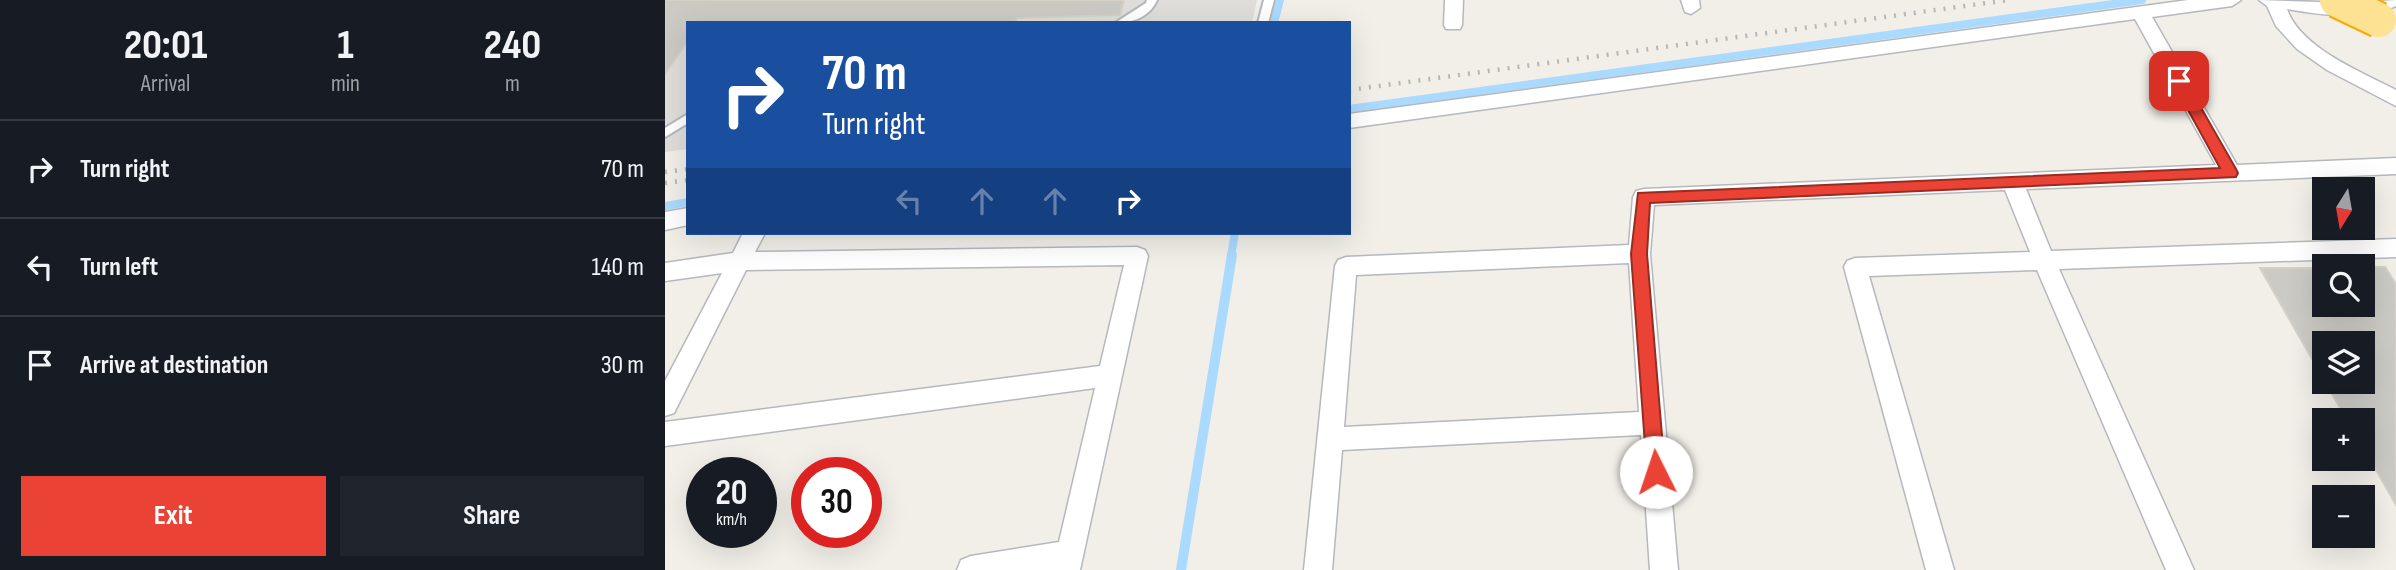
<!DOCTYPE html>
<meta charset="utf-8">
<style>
body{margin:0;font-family:"Sofia Sans Condensed",sans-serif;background:#20242c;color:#f1f3f6;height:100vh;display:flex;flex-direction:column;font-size:26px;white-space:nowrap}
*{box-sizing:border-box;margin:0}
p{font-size:23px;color:#9ea1a6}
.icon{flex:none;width:38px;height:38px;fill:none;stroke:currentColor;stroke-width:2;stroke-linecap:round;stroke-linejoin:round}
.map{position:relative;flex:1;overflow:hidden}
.panel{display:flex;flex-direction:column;background:#171b24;width:665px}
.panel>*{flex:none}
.hud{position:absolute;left:21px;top:21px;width:665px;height:214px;border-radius:0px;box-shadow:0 7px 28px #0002;background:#1a4fa0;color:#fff;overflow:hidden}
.needle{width:46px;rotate:191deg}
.controls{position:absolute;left:1647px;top:177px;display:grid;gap:14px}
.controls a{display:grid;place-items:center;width:63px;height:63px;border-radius:0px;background:#171b24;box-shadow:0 7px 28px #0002;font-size:35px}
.speed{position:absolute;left:21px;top:457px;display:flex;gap:14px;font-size:35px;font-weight:700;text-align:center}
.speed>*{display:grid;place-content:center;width:91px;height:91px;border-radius:50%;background:#171b24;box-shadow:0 7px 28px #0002;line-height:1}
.speed small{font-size:18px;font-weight:400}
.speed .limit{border:10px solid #d22;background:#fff;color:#111}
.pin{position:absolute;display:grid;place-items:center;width:60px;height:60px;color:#fff;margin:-30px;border-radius:14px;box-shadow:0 4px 10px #0006}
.me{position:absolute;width:77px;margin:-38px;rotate:356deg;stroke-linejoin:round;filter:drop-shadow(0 0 5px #0008)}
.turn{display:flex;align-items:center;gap:24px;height:147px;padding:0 21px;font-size:32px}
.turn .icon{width:91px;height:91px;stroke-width:2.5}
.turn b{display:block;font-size:49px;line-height:60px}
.lanes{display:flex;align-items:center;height:66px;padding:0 21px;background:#0003;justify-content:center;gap:35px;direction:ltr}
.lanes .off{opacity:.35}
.eta{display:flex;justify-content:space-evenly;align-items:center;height:119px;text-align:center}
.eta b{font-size:42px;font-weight:700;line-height:49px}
.cta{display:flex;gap:14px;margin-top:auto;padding:14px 21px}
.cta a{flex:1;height:80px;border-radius:0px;background:#ea4335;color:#fff;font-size:28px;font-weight:700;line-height:80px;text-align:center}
.cta a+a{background:#20242c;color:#f1f3f6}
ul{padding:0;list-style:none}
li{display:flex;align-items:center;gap:21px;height:98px;padding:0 21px;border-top:2px solid #363941}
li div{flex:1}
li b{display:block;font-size:26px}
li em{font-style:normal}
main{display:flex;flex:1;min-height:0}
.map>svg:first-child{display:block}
.industrial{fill:#e0deda}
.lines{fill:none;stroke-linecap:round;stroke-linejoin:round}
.stream-far1{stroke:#aadaff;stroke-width:8}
.stream{stroke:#aadaff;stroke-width:10}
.building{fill:#cccac5;stroke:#d6d1c6;stroke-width:2}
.lane-casing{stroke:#b5b8bc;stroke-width:4}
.street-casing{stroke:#b5b8bc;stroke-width:3}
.lane{fill:#fff;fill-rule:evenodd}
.street{fill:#fff;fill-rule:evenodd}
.rail{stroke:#b6b7b8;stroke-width:4.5;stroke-dasharray:2 8;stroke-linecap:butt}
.highway-bridge-casing{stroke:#f9ab00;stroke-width:38;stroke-linecap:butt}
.highway-bridge{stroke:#fde293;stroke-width:34}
.route{fill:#ea4335;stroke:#982c22;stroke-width:2}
</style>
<main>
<section class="panel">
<div class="eta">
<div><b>20:01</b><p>Arrival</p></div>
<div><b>1</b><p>min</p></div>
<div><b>240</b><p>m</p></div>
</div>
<ul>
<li><svg class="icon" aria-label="right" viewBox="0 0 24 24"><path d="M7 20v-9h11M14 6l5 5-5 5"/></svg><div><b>Turn right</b></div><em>70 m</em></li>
<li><svg class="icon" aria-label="left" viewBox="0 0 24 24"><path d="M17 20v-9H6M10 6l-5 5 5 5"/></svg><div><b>Turn left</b></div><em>140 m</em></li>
<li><svg class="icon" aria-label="arrive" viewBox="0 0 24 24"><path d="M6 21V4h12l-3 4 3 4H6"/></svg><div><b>Arrive at destination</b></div><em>30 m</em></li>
</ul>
<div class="cta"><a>Exit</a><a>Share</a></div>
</section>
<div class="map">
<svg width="1731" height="570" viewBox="0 0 1731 570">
<rect width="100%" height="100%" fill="#f1efe8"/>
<path class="industrial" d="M0 0H592L587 23H23V149L0 152Z"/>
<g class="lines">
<g class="stream-far1">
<path d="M609 23 615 0"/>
<path d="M684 109 1477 0"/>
<path d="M0 206 23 202"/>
<path d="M566 256 570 233"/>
</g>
<path class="stream" d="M516 570 567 255"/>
</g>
<g class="building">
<path d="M0 0H459L455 15 352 18 350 23H23V41L0 74Z"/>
<path d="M1698 267H1720L1731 284V505L1698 447V420H1682L1660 382H1698V343H1659V380L1595 268H1659V304H1698Z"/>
</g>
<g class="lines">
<defs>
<g id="lane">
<path d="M482 0H492C485 17 467 23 450 23L481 3Z"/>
<path d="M599 0H609L603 23H593Z"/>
<path d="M23 114V123L0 137V128Z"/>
</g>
<g id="street">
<path d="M780 0H798L797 25 795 29H781L779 25Z"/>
<path d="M1016 0H1034L1035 8 1026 14 1020 12Z"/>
<path d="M1523 0H1576L1567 6 1487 17 1572 165 1731 158V174L1361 189 1386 251 1731 239V257L1394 269 1529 570H1501L1372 270 1204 276 1289 570H1261L1179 267 1182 261 1190 258 1365 252 1340 190 989 205 985 254 1013 570H985L976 435 677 450 667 570H639L670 266 673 260 681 257 964 245 968 197 971 191 979 189 1551 165 1470 19 684 128V114ZM964 263 974 412 679 427 691 275Z"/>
<path d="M1594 0 1685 3 1731 0V6C1697 21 1657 15 1622 9 1635 48 1697 72 1731 90V106L1662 70 1632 49 1611 26 1602 6Z"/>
<path d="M23 208V225L0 230V212Z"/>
<path d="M78 233H100L90 252 472 247 480 250 483 256 415 570H292L296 560 306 556 394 542 430 388 0 446V422L435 366 459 265 81 270 9 413 0 416V381L57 273 0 281V263L68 253Z"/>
</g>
</defs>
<use href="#lane" class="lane-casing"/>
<use href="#street" class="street-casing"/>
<use href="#lane" class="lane"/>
<use href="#street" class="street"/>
<g class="rail">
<path d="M684 90 1344 0"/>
<path d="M0 172 23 169"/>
<path d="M0 183 23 180"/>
</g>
<defs>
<path id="highway-bridge" d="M1672 0 1714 20"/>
</defs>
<use href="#highway-bridge" class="highway-bridge-casing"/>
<use href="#highway-bridge" class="highway-bridge"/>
</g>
<path class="route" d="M1514 76 1519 78 1571 169 1573 173 1571 177 985 203 982 254 1000 472 997 478 991 480 985 478 982 472 966 254 973 193 1555 168 1507 81Z"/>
</svg>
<div class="controls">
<a><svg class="needle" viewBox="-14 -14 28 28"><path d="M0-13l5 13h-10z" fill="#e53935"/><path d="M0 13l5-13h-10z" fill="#9ea1a6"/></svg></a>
<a><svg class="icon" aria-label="search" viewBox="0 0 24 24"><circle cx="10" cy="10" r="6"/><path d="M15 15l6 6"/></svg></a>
<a><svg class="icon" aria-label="layers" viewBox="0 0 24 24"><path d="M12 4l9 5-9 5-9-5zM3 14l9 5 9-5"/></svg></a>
<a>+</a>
<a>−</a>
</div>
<div class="speed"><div>20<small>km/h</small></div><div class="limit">30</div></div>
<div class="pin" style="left:1514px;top:81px;background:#d93025"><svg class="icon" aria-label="arrive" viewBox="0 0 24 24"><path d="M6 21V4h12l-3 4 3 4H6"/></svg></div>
<svg class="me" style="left:991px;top:472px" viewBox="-20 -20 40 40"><circle r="19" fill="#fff"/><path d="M0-13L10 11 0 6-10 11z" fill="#ea4335"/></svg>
<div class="hud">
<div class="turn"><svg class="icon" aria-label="right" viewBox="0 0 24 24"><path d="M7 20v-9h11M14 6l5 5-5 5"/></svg><div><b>70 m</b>Turn right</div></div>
<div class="lanes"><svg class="icon off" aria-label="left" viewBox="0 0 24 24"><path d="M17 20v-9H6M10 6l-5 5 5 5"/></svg><svg class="icon off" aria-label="ahead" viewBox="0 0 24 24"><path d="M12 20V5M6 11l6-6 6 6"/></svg><svg class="icon off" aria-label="ahead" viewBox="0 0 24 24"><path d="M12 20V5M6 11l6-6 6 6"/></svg><svg class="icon" aria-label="right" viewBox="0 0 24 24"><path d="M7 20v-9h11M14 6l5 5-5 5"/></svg></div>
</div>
</div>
</main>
